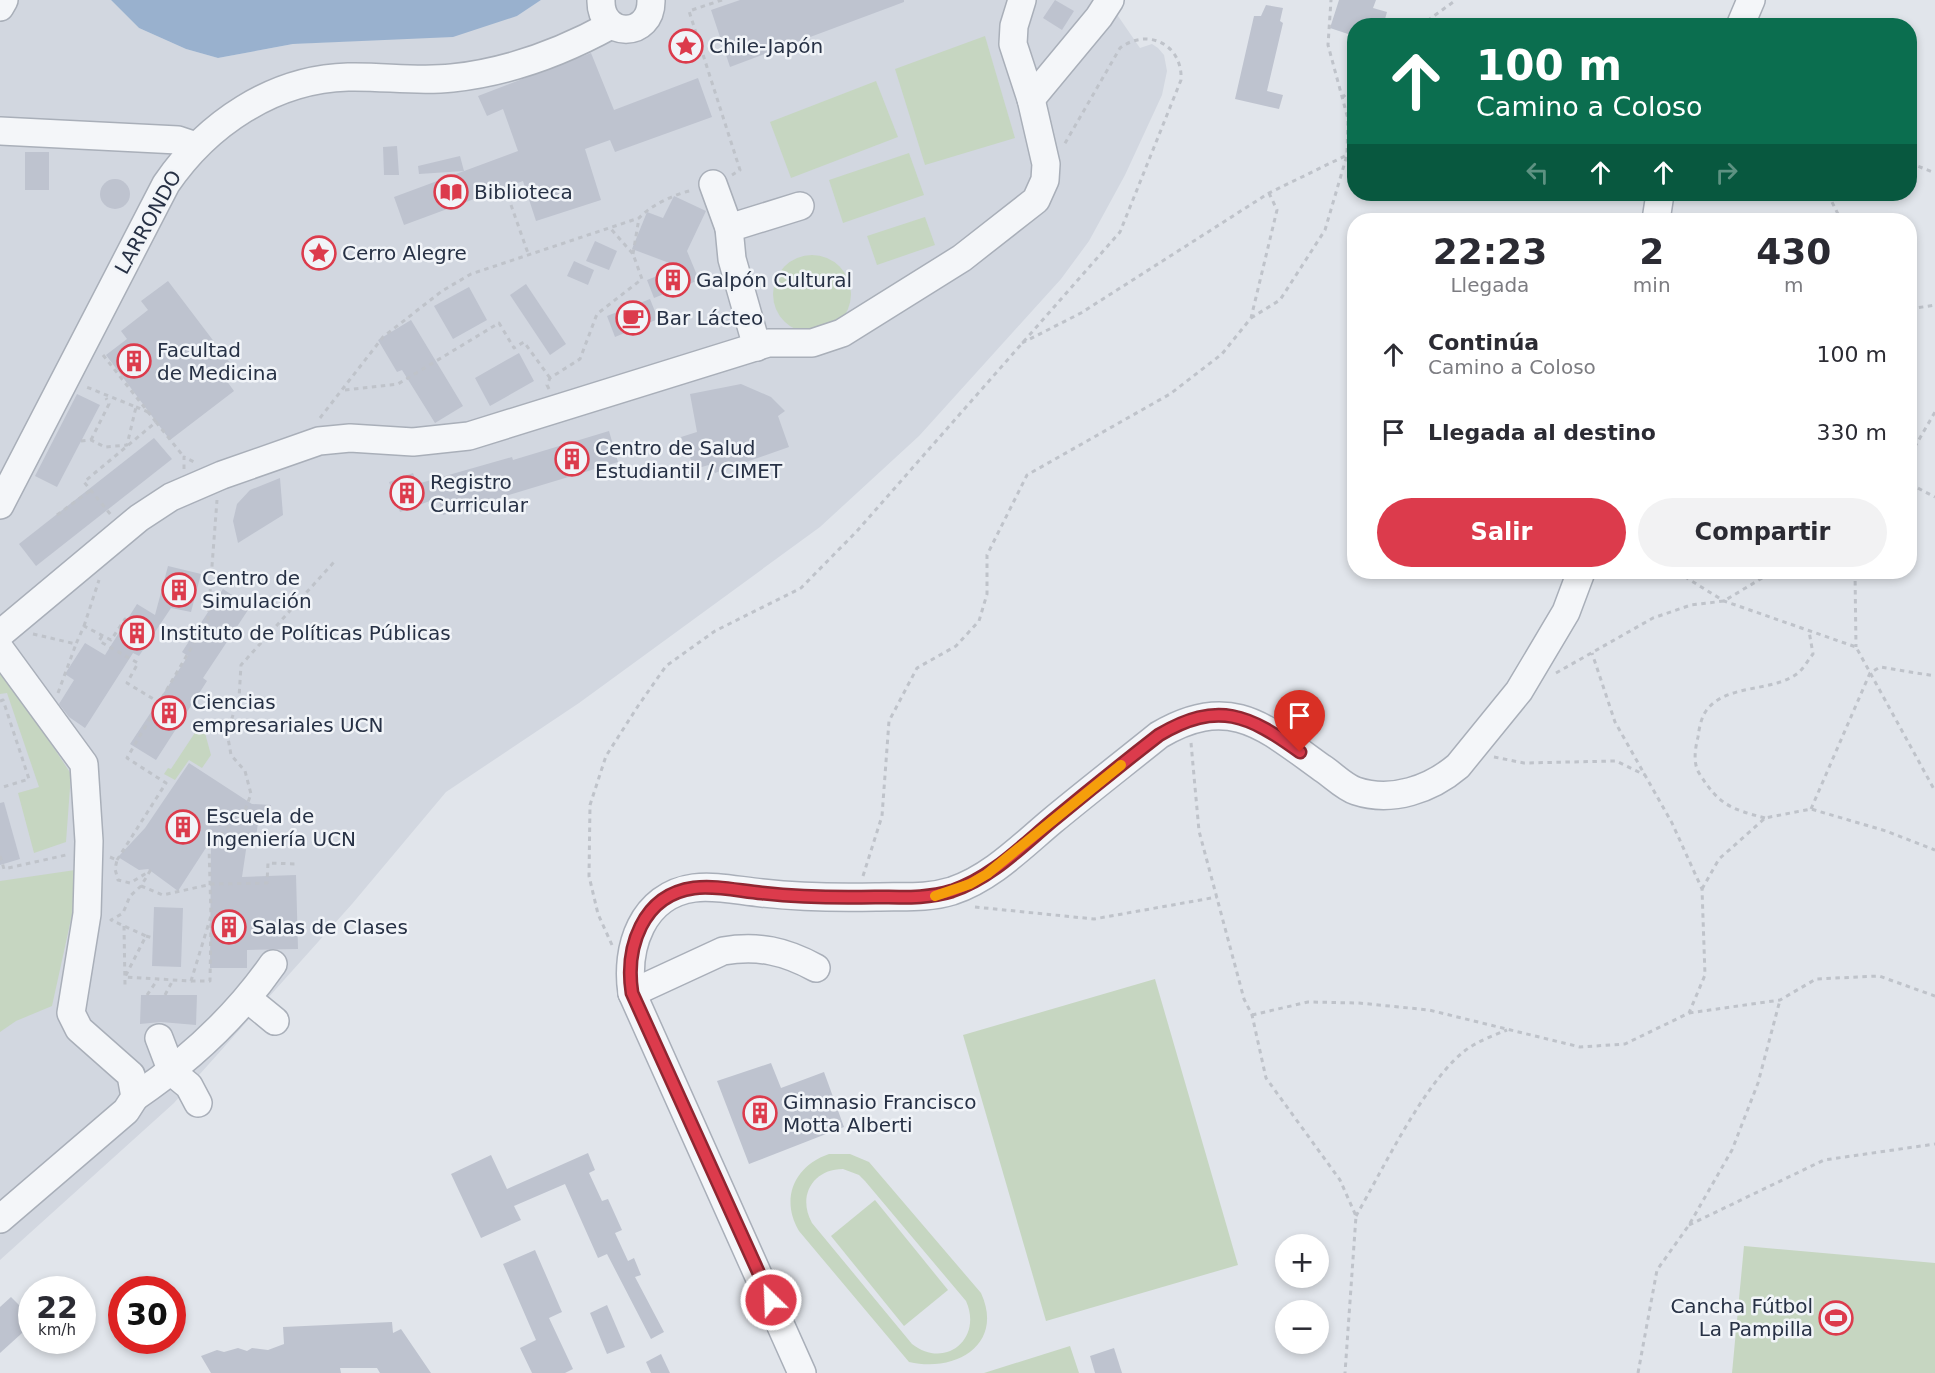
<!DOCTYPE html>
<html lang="es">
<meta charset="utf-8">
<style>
body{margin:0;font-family:"DejaVu Sans",sans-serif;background:#f2f2f3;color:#2b2b33;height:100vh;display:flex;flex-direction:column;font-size:22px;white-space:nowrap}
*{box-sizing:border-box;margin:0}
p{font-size:20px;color:#7c7c81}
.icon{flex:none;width:33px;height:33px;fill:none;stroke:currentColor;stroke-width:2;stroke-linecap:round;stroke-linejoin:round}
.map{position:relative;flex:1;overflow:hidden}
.panel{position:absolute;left:1347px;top:213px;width:570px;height:366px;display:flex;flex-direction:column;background:#fff;border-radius:24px;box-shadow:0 3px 9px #0003}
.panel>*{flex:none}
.banner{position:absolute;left:1347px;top:18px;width:570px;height:183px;border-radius:24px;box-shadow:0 3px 9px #0003;background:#0b6e4f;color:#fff;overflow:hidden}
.tools{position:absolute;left:1275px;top:1234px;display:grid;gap:12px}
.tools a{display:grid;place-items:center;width:54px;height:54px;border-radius:50%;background:#fff;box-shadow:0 3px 9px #0003;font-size:30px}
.speed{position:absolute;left:18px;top:1276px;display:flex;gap:12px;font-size:30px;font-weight:700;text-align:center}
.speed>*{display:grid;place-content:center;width:78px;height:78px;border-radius:50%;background:#fff;box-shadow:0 3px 9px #0003;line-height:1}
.speed small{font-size:15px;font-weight:400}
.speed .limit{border:9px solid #d22;background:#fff;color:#111}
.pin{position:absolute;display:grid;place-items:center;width:51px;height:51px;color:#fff;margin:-62px -26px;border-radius:50% 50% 50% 0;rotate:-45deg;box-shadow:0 0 6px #0007}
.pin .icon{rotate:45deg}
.me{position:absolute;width:66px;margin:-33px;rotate:336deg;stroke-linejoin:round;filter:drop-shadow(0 0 4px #0008)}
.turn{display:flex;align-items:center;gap:21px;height:126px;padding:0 30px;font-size:27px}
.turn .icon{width:78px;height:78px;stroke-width:2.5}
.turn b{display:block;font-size:42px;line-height:51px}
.lanes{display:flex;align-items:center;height:57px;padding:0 30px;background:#0003;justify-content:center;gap:30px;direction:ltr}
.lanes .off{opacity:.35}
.eta{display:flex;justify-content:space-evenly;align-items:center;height:102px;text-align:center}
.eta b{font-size:36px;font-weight:800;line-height:42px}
.cta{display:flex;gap:12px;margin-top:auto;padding:12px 30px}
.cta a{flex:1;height:69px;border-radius:36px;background:#dc3b4c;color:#fff;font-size:24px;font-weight:800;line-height:69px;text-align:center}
.cta a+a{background:#f2f2f3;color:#2b2b33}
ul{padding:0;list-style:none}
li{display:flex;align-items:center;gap:18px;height:78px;padding:0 30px}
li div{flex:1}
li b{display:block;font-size:22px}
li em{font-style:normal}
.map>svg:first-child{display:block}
.built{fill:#d2d7e0}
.green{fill:#c6d6c1;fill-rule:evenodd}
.water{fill:#99b1ce}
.building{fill:#bec3cf}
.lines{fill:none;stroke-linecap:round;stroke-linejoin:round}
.minor-casing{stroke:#a9afb9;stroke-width:30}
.path{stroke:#bfc3ca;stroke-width:3;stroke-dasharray:4.5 4.5;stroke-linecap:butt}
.minor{stroke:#f4f6f9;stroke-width:27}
.route-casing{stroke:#8f2631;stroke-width:15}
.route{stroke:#dc3b4c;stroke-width:10}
.slow{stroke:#f59e0b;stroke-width:10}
.labels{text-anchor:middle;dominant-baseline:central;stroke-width:5;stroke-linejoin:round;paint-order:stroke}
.poi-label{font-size:20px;fill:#273145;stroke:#f1f4f8;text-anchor:start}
.street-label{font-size:20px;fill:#273145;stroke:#f1f4f8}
</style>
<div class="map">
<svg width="1935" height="1373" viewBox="0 0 1935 1373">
<rect width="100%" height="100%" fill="#e1e5eb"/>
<path class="built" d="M0 0H111L139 28 186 49 218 58 293 44 351 41 517 16 541 0H1107L1140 48 1152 44 1158 48 1164 55 1167 71 1162 95 1125 175 1089 241 1061 279 919 436 820 527 579 703 446 792 352 904 174 1103 0 1260Z"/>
<g class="green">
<path d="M985 36 1015 138 925 165 895 69Z"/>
<path d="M876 81 898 137 791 178 770 122Z"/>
<path d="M909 153 924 195 843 223 829 180Z"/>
<path d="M925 217 935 245 877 265 867 236Z"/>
<circle cx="812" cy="294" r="39"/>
<path d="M0 666 71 774 66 842 34 853 18 793 39 787 7 693 0 694Z"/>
<path d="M202 722 211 755 202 768 189 760 175 780 164 774 168 768 171 769Z"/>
<path d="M82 869 52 1006 16 1021 0 1032V881Z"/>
<path d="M1155 979 1238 1265 1046 1321 963 1035Z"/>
<path d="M829 1154H850L869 1162 981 1293C1004 1343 958 1373 909 1362L799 1231C780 1199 794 1166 829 1154ZM843 1169 859 1175 865 1181 966 1301C983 1339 945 1370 912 1344L812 1223C797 1196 813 1169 843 1169Z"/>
<path d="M875 1200 948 1290 904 1326 831 1236Z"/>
<path d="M1744 1246 1935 1263V1373H1732Z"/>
<path d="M1070 1346 1079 1373H984Z"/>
</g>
<path class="water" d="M111 0H541L517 16 453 37 293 44 218 58 186 49 139 28Z"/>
<g class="building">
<path d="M740 0H904V2L730 67 711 10Z"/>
<path d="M1055 0 1074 11 1062 30 1043 18Z"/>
<path d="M1339 0H1376L1373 8 1387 12 1383 26H1354V36L1330 28Z"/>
<path d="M1266 5 1283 8 1280 21 1283 23 1267 91 1283 95 1279 109 1235 99 1254 16H1261Z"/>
<path d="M591 53 614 110 698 78 712 117 615 152 610 140 585 149 601 200 536 221 523 181 404 225 394 197 518 151 503 109 487 116 478 96Z"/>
<path d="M397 146 399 175H384L383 147Z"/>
<rect x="25" y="152" width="24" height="38"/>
<path d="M460 156 464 171 419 174 418 166Z"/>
<circle cx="115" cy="194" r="15"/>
<path d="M674 196 706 211 687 251 699 280 654 298 647 280 680 267 632 249 647 212 663 218Z"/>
<path d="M595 241 617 251 609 270 586 261Z"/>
<path d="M574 261 594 270 588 285 567 276Z"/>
<path d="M168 281 234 368 223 376 234 391 170 440 106 355 127 339 121 331 148 310 141 301Z"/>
<path d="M526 284 566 344 550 355 510 295Z"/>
<path d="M469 287 487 320 453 339 434 306Z"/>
<path d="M650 299 658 319 615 337 607 316Z"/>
<path d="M411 320 463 406 435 423 402 370 397 372 378 340Z"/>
<path d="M519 353 534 381 490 406 475 378Z"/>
<path d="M741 384 771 397 785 411 778 416 789 447 715 473 712 464 695 469 681 437 697 432 690 394Z"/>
<path d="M77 394 100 405 57 487 35 476Z"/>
<path d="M609 431 618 462 443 515 438 498 400 512 389 482 413 473 417 484 512 457 513 460Z"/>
<path d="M154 438 172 459 36 566 19 544Z"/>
<path d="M280 478 283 515 238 543 233 521 237 504 250 490Z"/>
<path d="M168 566 201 574 191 612 171 608 139 656 133 653 85 728 69 717 59 704 74 680 65 674 85 643 105 655 137 604 155 615Z"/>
<path d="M223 589 250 607 203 678 207 681 156 760 130 744 188 656 182 652Z"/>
<path d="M189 763 252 804 271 805 268 824 258 823 255 844 247 843 242 877 296 875 298 949 247 950V968H210L211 840 178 891 148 869 139 870 118 857 145 828Z"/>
<path d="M4 802 20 859 0 865V803Z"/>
<path d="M154 907 183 908 181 967 152 966Z"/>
<path d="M141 995H197L196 1025 161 1022 140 1024Z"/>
<path d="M771 1063 781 1088 824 1072 844 1127 749 1164 717 1081Z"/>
<path d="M588 1153 595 1170 589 1173 602 1201 608 1199 622 1230 615 1233 628 1261 634 1258 641 1275 635 1277 664 1332 651 1339 607 1254 598 1258 565 1184 514 1206 521 1220 481 1238 451 1174 491 1155 507 1189Z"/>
<path d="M535 1250 562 1312 549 1318 573 1369 565 1373H532L520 1348 536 1340 503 1264Z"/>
<path d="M11 1297 32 1318V1324L0 1353V1307Z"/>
<path d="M607 1305 625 1347 607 1354 590 1313Z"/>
<path d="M392 1322 393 1333 401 1329 431 1373H380L377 1368H340L341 1373H211L201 1356 217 1350 224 1352 238 1348 247 1351 252 1348 268 1350 284 1344 283 1327Z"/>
<path d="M1114 1348 1122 1373H1095L1090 1356Z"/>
<path d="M661 1354 670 1373H651L646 1362Z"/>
</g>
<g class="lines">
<defs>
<g id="minor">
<path d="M601 0C600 39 652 39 651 0"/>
<path d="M0 7 4 0"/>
<path d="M1740 26 1751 0"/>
<path d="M1031 99 1099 17 1110 0"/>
<path d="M0 131 178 140 196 146"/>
<path d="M713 184 729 228"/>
<path d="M1656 220 1660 194"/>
<path d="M757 347 732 259 729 228 800 206"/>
<path d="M0 505 166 184C207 124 273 79 348 77 383 76 417 82 452 78 509 72 562 52 611 25"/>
<path d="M0 634 139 518 171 497 222 475 319 441 350 438 413 442 469 436 768 343H812L842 333 962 258 1036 200 1045 180 1046 164 1031 99 1013 44 1014 26 1022 0"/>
<path d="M0 649 84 764 89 841 87 914 71 1013 79 1029 131 1075 135 1097 126 1111 0 1219"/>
<path d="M632 993 723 951C758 945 785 951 816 968"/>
<path d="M248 999 275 1021"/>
<path d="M159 1038 172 1072 189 1086 198 1103"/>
<path d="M135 1097C188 1061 236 1017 273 964"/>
<path d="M802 1373 632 993C625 948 642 895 694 888 715 885 740 891 762 893 799 897 838 898 876 897 902 896 926 899 952 891 991 878 1021 847 1052 821 1087 792 1123 764 1159 735 1230 693 1265 727 1322 768 1333 775 1344 787 1356 791 1392 803 1431 789 1458 766L1519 691 1566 612 1581 572"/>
</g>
</defs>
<use href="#minor" class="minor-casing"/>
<g class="path">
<path d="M722 0 689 11 740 170 732 175"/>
<path d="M1420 26 1456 0"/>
<path d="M1342 98 1354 86"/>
<path d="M1910 163 1935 173"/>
<path d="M1828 194 1841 220"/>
<path d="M511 205 529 256"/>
<path d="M633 254 639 218"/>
<path d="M1910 309 1935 305"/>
<path d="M1251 318 1280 300 1325 230 1347 155 1348 119 1328 45 1331 0"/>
<path d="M1022 343 1081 313 1269 193 1347 155"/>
<path d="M103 355 156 422 84 482 111 515"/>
<path d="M549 389 547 385 550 378 580 359 597 314 642 279 633 254 611 229"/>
<path d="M345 390 398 384 499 323 514 348 524 342 550 378"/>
<path d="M136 407 148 412"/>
<path d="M320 418 383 337 442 291 471 274 639 218C651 205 675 194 693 190"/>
<path d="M156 422 184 457"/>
<path d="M91 440 109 404 106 398"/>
<path d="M81 441 91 440 105 447 127 445 136 407 84 386"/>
<path d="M1910 455 1935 412"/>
<path d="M184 469V457L196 463"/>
<path d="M1910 484 1935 497"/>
<path d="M57 515 91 490"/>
<path d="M1677 572 1724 601 1856 647 1935 791"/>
<path d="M1855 572 1856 647"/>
<path d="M84 626 99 580"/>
<path d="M33 634 76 644 84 626 111 640 125 619 124 625"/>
<path d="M102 636 99 641 138 663 127 683 160 703"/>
<path d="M1556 673 1653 618 1691 605 1724 601 1772 572"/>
<path d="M58 693 76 644"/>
<path d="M0 701 3 700 29 779 0 788"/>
<path d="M1191 743 1199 831 1244 999 1252 1015 1266 1078 1340 1180 1356 1216 1345 1373"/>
<path d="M1494 757 1524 763 1616 761 1645 775"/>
<path d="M1811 809 1870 673 1880 667 1935 676"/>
<path d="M1765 818C1730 809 1718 804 1699 773 1693 763 1695 749 1698 737 1699 729 1701 718 1706 711 1726 683 1772 693 1798 673 1804 668 1808 660 1813 654L1809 631"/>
<path d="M0 856 4 869 66 855"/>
<path d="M110 857 117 860 115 869 118 880 130 883 150 871 141 886 130 896 123 913 111 920 146 936 125 977 191 981 211 916 209 847 245 810 251 794 245 771 231 755 227 732 239 698 241 665 334 562"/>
<path d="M117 860 166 783 127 758 208 619 217 500"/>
<path d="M863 876 882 816 889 721 917 668 956 646 979 621 987 594V555L1027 475 1170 394 1222 354 1251 318 1277 210 1269 193"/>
<path d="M141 886 163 895 212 884 267 883 268 863 298 864"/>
<path d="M1702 889 1719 859 1765 818 1811 809 1886 831 1935 850"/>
<path d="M975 907 1094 919 1217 897"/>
<path d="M124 926 125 985"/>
<path d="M146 936 153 938"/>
<path d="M612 945 598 914 589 876 590 805 606 756 638 706 666 666 715 631 801 588 857 531 1120 232 1181 80C1183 45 1148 27 1120 48L1064 145"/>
<path d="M191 981H210L211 920"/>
<path d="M147 995 158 979"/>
<path d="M165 995 173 980"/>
<path d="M1689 1013 1780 1000 1816 979 1879 976 1935 996"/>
<path d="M1252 1015 1308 1002 1359 1003 1429 1010 1580 1047 1625 1044 1689 1013 1705 975 1702 889 1672 823 1615 722 1592 653"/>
<path d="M1356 1216C1383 1169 1422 1087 1462 1053 1475 1042 1492 1036 1507 1030"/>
<path d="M1689 1225 1824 1160 1935 1144"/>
<path d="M1638 1373 1657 1270 1689 1225 1732 1150 1758 1083 1780 1000"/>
</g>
<use href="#minor" class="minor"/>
</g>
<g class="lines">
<defs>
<path id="route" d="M771 1300 632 993C625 948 642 895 694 888 715 885 740 891 762 893 799 897 837 898 875 897 902 897 926 899 952 891 991 878 1021 847 1052 821 1087 792 1123 763 1159 735 1218 700 1249 715 1300 752"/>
</defs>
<use href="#route" class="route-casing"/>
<use href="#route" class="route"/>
<path class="slow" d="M935 896 970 884 987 874 1121 765"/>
</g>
<defs>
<symbol id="sight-ring" viewBox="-11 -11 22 22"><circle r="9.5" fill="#f1f4f8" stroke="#dc3b4c" stroke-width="1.5"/><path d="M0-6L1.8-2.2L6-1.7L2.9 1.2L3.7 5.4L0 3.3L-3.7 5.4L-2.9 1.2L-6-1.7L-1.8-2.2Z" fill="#dc3b4c"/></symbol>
<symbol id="library-ring" viewBox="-11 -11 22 22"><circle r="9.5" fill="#f1f4f8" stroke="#dc3b4c" stroke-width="1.5"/><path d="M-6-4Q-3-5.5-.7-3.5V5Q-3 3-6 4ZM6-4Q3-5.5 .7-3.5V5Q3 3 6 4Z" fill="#dc3b4c"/></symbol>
<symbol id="building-ring" viewBox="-11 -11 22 22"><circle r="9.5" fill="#f1f4f8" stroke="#dc3b4c" stroke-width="1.5"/><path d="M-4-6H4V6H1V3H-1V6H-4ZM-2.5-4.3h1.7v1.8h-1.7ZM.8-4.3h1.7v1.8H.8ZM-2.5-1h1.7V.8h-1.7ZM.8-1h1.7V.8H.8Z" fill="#dc3b4c"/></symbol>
<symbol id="cafe-ring" viewBox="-11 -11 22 22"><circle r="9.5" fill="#f1f4f8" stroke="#dc3b4c" stroke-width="1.5"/><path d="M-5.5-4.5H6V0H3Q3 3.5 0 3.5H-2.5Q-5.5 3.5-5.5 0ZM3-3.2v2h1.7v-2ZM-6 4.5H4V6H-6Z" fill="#dc3b4c"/></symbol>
<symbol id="stadium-ring" viewBox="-11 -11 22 22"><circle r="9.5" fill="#f1f4f8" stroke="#dc3b4c" stroke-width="1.5"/><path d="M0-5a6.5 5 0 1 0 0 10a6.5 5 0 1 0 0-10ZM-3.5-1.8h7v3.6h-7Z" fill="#dc3b4c"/></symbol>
</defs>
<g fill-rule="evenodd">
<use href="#sight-ring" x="667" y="27" width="38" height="38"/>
<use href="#library-ring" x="432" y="173" width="38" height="38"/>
<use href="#sight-ring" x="300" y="234" width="38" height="38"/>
<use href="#building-ring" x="654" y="261" width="38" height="38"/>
<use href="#cafe-ring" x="614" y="299" width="38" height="38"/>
<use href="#building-ring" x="115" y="342" width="38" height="38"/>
<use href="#building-ring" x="553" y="440" width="38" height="38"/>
<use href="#building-ring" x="388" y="474" width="38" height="38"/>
<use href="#building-ring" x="160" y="571" width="38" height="38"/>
<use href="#building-ring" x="118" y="614" width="38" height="38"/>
<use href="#building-ring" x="150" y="694" width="38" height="38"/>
<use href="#building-ring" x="164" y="808" width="38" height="38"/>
<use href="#building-ring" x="210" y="908" width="38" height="38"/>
<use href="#building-ring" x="741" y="1094" width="38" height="38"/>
<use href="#stadium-ring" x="1817" y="1299" width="38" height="38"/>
</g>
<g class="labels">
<g class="poi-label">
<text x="709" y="46">Chile-Japón</text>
<text x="474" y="192">Biblioteca</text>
<text x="342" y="253">Cerro Alegre</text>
<text x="696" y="280">Galpón Cultural</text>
<text x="656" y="318">Bar Lácteo</text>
<text x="157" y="350">Facultad<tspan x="157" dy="23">de Medicina</tspan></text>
<text x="595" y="448">Centro de Salud<tspan x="595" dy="23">Estudiantil / CIMET</tspan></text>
<text x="430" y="482">Registro<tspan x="430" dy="23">Curricular</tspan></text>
<text x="202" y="578">Centro de<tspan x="202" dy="23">Simulación</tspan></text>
<text x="160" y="633">Instituto de Políticas Públicas</text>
<text x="192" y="702">Ciencias<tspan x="192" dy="23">empresariales UCN</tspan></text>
<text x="206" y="816">Escuela de<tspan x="206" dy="23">Ingeniería UCN</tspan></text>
<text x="252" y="927">Salas de Clases</text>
<text x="783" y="1102">Gimnasio Francisco<tspan x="783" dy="23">Motta Alberti</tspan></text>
<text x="1813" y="1306" text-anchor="end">Cancha Fútbol<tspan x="1813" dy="23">La Pampilla</tspan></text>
</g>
<g class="street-label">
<text transform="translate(148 222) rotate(-61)">LARRONDO</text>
</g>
</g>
</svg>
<div class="tools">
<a>+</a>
<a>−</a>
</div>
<div class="speed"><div>22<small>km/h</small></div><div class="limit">30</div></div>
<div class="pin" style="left:1300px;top:752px;background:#d93025"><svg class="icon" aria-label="arrive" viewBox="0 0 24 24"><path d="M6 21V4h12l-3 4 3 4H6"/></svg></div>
<svg class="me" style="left:771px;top:1300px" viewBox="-20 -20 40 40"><circle r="17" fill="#dc3b4c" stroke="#fff" stroke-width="3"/><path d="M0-11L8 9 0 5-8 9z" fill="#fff"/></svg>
<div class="banner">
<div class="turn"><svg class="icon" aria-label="ahead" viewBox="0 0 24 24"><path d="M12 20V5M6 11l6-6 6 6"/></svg><div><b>100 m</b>Camino a Coloso</div></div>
<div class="lanes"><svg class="icon off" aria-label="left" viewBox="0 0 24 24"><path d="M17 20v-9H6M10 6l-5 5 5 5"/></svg><svg class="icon" aria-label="ahead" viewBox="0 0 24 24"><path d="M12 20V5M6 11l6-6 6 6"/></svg><svg class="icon" aria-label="ahead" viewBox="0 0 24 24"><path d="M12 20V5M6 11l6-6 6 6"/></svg><svg class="icon off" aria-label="right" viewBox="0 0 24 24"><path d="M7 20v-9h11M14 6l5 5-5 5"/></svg></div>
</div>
<section class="panel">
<div class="eta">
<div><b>22:23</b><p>Llegada</p></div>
<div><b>2</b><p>min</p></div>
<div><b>430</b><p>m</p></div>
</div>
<ul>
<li><svg class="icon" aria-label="ahead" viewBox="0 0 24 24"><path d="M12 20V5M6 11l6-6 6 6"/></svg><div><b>Continúa</b><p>Camino a Coloso</p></div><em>100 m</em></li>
<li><svg class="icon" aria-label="arrive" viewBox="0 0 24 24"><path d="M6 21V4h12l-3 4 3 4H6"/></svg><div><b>Llegada al destino</b></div><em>330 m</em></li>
</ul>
<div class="cta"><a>Salir</a><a>Compartir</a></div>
</section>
</div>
